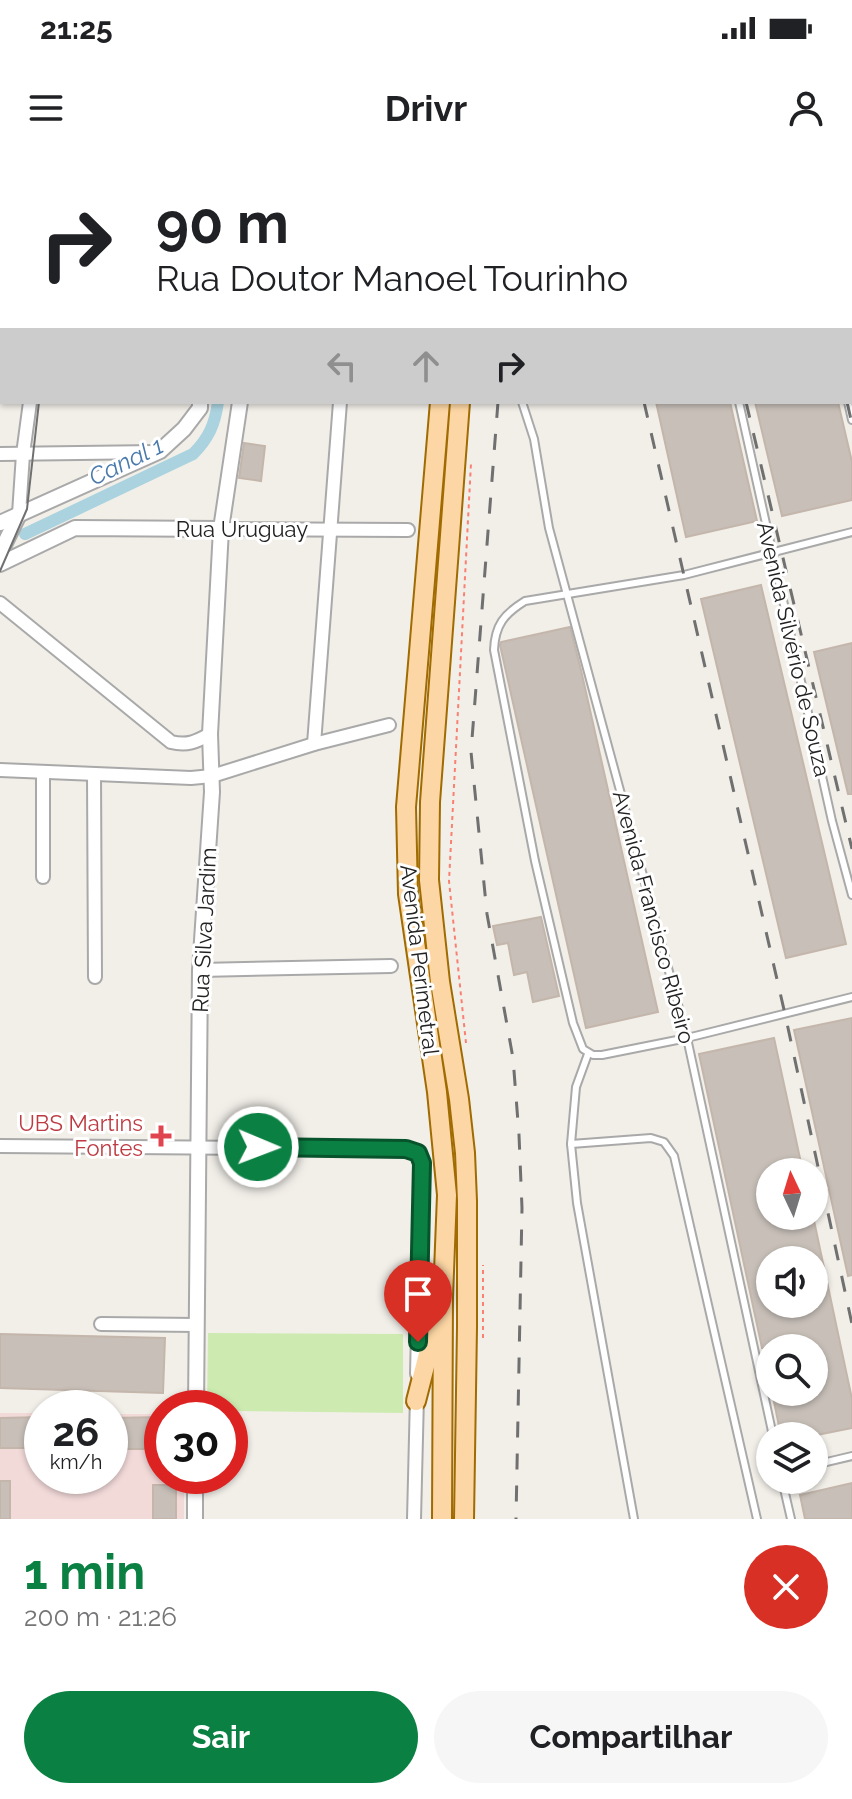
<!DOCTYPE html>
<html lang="pt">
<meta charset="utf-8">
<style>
body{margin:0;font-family:Raleway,sans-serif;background:#f6f6f6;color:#202124;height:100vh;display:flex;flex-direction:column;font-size:30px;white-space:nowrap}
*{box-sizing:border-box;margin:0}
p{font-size:26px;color:#757577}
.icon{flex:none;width:44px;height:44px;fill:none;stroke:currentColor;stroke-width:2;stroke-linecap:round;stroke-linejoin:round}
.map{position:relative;height:1359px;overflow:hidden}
.sheet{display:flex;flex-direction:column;background:#fff;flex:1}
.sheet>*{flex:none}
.guide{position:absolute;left:0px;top:0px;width:852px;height:244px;box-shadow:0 2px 6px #0004;background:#fff;color:#202124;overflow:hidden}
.needle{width:52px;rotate:356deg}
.fabs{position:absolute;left:756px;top:998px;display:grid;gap:16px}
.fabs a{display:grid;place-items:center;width:72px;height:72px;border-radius:50%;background:#fff;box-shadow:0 2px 6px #0004;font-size:40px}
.speed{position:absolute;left:24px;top:1230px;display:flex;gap:16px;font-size:40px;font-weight:700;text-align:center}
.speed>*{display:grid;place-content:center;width:104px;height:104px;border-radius:50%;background:#fff;box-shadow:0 2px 6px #0004;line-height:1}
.speed small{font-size:20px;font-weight:400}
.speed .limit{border:12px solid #d22;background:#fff;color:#111}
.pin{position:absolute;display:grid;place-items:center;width:68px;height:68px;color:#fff;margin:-82px -34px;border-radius:50% 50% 50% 0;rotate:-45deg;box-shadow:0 0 8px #0007}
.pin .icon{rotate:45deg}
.me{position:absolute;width:88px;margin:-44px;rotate:91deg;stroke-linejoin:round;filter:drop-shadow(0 0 6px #0008)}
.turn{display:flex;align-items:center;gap:28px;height:168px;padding:0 24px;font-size:36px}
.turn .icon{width:104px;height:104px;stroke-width:2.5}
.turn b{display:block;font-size:56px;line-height:68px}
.lanes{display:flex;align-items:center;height:76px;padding:0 24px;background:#0003;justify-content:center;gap:40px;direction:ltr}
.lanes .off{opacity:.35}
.round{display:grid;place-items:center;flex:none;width:84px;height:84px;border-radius:42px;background:#f6f6f6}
.headline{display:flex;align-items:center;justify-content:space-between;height:136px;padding:0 24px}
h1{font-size:48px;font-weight:700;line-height:60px;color:#0b8043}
.primary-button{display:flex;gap:16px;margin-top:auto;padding:16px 24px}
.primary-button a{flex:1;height:92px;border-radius:48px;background:#0b8043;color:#fff;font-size:32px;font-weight:700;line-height:92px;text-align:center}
.primary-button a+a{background:#f6f6f6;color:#202124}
.status{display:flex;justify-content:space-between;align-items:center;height:56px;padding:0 40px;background:#fff;direction:ltr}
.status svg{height:22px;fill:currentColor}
header{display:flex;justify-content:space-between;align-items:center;height:104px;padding:0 24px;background:#fff;font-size:36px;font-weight:700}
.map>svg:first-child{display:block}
.commercial{fill:#f2dad9}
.grass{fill:#cdebb0}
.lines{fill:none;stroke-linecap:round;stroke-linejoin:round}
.canal{stroke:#aad3df;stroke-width:12}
.building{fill:#c7bfb8;stroke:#c4b6ab;stroke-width:2;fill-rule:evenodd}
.service-casing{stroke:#a9a9a9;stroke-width:10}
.minor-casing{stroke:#a9a9a9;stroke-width:16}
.tertiary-casing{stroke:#a9a9a9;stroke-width:18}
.primary-casing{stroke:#a06b00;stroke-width:22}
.path{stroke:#fa8072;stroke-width:2;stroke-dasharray:4 4;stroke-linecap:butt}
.service{stroke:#fff;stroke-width:6}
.minor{stroke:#fff;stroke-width:12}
.tertiary{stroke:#fff;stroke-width:14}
.primary{stroke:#fcd6a4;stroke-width:18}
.tram{stroke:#707070;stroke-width:2}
.rail{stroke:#707070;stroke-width:3;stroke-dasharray:16 16;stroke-linecap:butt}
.route-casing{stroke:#07532c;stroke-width:20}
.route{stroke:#0b8043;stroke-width:14}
.health-dot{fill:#e0444e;stroke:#fff;stroke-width:3}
.labels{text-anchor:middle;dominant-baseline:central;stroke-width:6;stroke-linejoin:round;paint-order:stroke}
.street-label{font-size:22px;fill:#222;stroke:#fff}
.health-label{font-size:22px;fill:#be3a42;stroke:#fff;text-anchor:end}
.water-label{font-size:24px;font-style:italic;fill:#4a7aab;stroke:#fff}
</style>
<div class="status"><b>21:25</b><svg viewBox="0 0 49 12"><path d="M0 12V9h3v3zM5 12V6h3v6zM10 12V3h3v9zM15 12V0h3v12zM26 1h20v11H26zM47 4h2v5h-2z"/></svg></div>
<header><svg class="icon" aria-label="menu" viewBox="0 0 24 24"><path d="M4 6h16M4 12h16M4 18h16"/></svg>Drivr<svg class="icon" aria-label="person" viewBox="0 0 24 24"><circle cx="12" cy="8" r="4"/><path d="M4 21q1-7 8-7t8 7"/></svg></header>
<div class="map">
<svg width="852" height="1359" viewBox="0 0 852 1359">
<rect width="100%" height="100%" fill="#f2efe9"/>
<path class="commercial" d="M0 1253H42V1316H110V1254H162V1316H184V1359H0Z"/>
<path class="grass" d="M208 1173 403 1174V1253L230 1251V1248H207Z"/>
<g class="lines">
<path class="canal" d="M25 374 193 294C209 278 215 264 218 242"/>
</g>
<g class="building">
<path d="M656 242H730L757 361 686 377Z"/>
<path d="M755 242H838L852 302V340L782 356Z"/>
<path d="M244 283 265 286 261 321 239 318Z"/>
<path d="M761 425 846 784 786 798 701 439Z"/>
<path d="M570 467 581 510 658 852 586 868 500 485 501 482Z"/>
<path d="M852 483V634H848L814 492Z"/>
<path d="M541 757 559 836 533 842 527 812 514 815 508 783 497 785 493 766Z"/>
<path d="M852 858V1115L848 1116 794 870Z"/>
<path d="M774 878 803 1012H770V1056H813L852 1239V1268L812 1276H781L772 1232H814V1188H762L699 894ZM770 1100H814V1144H770Z"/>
<path d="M0 1174 165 1178 163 1233 0 1228Z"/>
<path d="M42 1257V1288H0V1258Z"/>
<path d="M162 1257V1289H110V1258Z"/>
<rect x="0" y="1321" width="10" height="38"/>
<path d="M852 1323V1359H805L800 1335Z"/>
<rect x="153" y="1325" width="23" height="34"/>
</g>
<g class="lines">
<defs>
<g id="service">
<path d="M684 0 685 2"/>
<path d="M792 0V2"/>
<path d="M548 2 549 0"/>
<path d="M578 2 579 0"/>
<path d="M522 242 534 279 549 368 687 878 773 1276"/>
<path d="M739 242 832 661 852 735"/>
<path d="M848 242 852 260"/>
<path d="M852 372 684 415 525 441C504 454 495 465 494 490L535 701 573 863 583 889 593 895H602L687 878 852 837"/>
<path d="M588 894 576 927 571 984 577 1043 634 1359"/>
<path d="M571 984 651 978 664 982 674 996 757 1359"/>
<path d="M814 1305 852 1296"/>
<path d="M782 1320 791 1359"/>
</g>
<g id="minor">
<path d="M67 2 68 0"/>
<path d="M155 2 156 0"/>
<path d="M258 2V0"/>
<path d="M0 114H2"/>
<path d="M0 188H2"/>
<path d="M0 294 157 292"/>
<path d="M19 354 23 294 30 242"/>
<path d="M221 369 408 370"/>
<path d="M0 443 171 582C187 586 196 582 210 574"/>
<path d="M314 584 340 242"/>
<path d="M0 610 191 618 212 616 314 584 389 565"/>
<path d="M94 614 95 817"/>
<path d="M43 717V612"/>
<path d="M200 810 391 806"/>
<path d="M0 986 406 989 418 993 422 1003 417 1214"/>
<path d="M101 1164 197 1165"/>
<path d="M414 1359 417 1236"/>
</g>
<g id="tertiary">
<path d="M0 5H2"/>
<path d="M0 363 160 291 184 269 200 248V242"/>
<path d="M0 393 19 354"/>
<path d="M0 404 75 368 221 369"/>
<path d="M196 1248 200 810 212 632 210 574 221 369 240 242"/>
<path d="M195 1359V1316"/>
</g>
<g id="primary">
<path d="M456 2V0"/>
<path d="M476 2 477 0"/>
<path d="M440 242 406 647 408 734 437 932 447 1035 443 1137 442 1359"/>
<path d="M460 242 430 642 429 720 440 822 459 939 465 993 467 1041V1167L464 1359"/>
<path d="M416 1241 436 1163"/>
</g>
</defs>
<use href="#service" class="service-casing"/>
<use href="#minor" class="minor-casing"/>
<use href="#tertiary" class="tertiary-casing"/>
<use href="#primary" class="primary-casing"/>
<g class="path">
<path d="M466 883 449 721 471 303"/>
<path d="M483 1178V1105"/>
</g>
<use href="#service" class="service"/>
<use href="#minor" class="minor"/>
<use href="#tertiary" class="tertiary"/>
<use href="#primary" class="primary"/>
<g class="tram">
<path d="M76 2V0"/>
<path d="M0 411 27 349 39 242"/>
</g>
<g class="rail">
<path d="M588 0V2"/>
<path d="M689 0V2"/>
<path d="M790 0 791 2"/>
<path d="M517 2V0"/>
<path d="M498 242 471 592 487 754 513 898 519 975 522 1048 516 1359"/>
<path d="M644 242 785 854 852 1164"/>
<path d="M746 242 852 689"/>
<path d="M847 242 852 264"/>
</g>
</g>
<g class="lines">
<defs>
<path id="route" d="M258 987 406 989 418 993 422 1003 418 1182"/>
</defs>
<use href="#route" class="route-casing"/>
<use href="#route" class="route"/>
</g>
<path class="health-dot" d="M157 964h8v8h8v8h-8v8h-8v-8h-8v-8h8z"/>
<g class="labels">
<g class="street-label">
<text x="242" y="369">Rua Uruguay</text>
<text transform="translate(794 489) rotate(77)">Avenida Silvério de Souza</text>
<text transform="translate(654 757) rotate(75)">Avenida Francisco Ribeiro</text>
<text transform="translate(204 770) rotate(-87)">Rua Silva Jardim</text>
<text transform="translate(420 800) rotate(83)">Avenida Perimetral</text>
</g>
<g class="health-label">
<text x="143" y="963">UBS Martins<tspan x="143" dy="25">Fontes</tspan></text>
</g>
<g class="water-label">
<text transform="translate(126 301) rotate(-26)">Canal 1</text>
</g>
</g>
</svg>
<div class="fabs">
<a><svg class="needle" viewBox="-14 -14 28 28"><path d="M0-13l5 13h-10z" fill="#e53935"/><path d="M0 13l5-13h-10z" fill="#757577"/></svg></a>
<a><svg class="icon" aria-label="sound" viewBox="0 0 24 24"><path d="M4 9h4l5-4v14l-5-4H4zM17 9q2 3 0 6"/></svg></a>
<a><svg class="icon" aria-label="search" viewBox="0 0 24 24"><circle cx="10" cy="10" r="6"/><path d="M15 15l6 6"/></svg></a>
<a><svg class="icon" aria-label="layers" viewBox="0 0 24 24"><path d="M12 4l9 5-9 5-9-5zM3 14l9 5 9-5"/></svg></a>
</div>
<div class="speed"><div>26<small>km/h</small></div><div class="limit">30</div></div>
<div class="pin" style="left:418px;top:1182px;background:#d93025"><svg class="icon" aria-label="arrive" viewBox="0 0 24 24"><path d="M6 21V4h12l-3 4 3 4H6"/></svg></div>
<svg class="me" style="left:258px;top:987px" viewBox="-20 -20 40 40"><circle r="17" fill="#0b8043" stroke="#fff" stroke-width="3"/><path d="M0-11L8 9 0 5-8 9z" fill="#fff"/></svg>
<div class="guide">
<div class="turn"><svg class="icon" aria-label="right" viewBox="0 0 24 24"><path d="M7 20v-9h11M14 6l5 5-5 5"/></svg><div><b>90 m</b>Rua Doutor Manoel Tourinho</div></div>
<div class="lanes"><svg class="icon off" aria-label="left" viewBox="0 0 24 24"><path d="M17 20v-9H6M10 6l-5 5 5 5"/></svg><svg class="icon off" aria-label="ahead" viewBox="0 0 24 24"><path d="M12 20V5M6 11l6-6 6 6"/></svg><svg class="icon" aria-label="right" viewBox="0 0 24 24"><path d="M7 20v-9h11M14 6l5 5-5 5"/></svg></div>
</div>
</div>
<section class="sheet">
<div class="headline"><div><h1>1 min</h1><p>200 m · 21:26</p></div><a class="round" style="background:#d93025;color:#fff"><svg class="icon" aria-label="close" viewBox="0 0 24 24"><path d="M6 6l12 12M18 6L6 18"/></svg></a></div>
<div class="primary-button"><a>Sair</a><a>Compartilhar</a></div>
</section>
